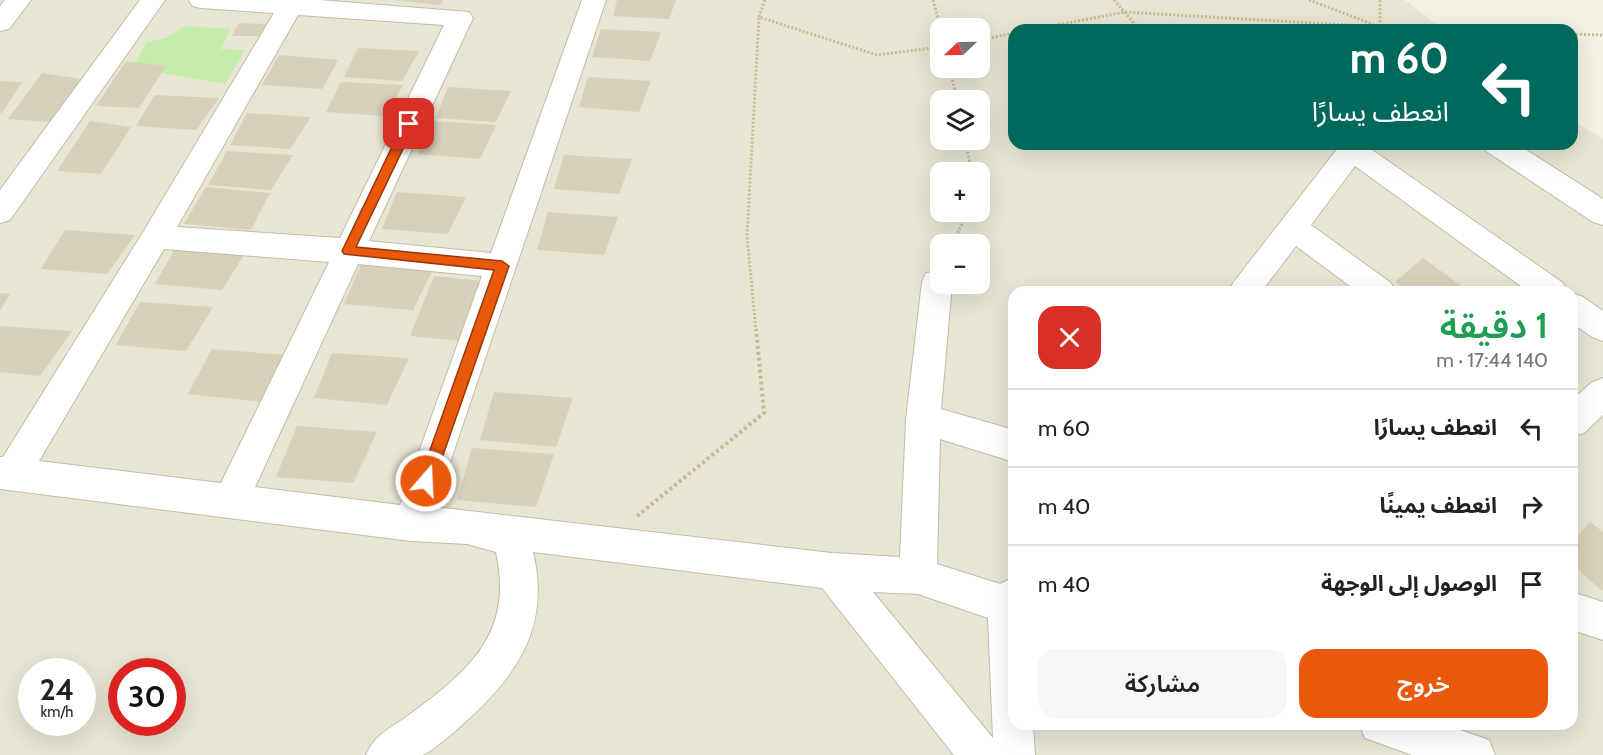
<!DOCTYPE html>
<html lang="ar">
<meta charset="utf-8">
<style>
body{margin:0;font-family:Cabin,"Noto Sans Arabic",sans-serif;background:#f6f6f6;color:#222;direction:rtl;height:100vh;display:flex;flex-direction:column;font-size:22px;white-space:nowrap}
*{box-sizing:border-box;margin:0}
p{font-size:20px;color:#767676}
.icon{flex:none;width:33px;height:33px;fill:none;stroke:currentColor;stroke-width:2;stroke-linecap:round;stroke-linejoin:round}
.map{position:relative;flex:1;overflow:hidden;direction:ltr}
.panel{position:absolute;left:1008px;top:286px;width:570px;height:444px;display:flex;flex-direction:column;background:#fff;border-radius:18px;box-shadow:0 6px 24px #0002;direction:rtl}
.panel>*{flex:none}
.top-card{position:absolute;left:1008px;top:24px;width:570px;height:126px;border-radius:18px;box-shadow:0 6px 24px #0002;direction:rtl;background:#00695c;color:#fff;overflow:hidden}
.needle{width:39px;rotate:248deg}
.buttons{position:absolute;left:930px;top:18px;display:grid;gap:12px}
.buttons a{display:grid;place-items:center;width:60px;height:60px;border-radius:12px;background:#fff;box-shadow:0 6px 24px #0002;font-size:30px}
.speed{position:absolute;left:18px;top:658px;display:flex;gap:12px;font-size:30px;font-weight:700;text-align:center}
.speed>*{display:grid;place-content:center;width:78px;height:78px;border-radius:50%;background:#fff;box-shadow:0 6px 24px #0002;line-height:1}
.speed small{font-size:15px;font-weight:400}
.speed .limit{border:9px solid #d22;background:#fff;color:#111}
.pin{position:absolute;display:grid;place-items:center;width:51px;height:51px;color:#fff;margin:-26px;border-radius:12px;box-shadow:0 3px 9px #0006}
.me{position:absolute;width:66px;margin:-33px;rotate:19deg;stroke-linejoin:round;filter:drop-shadow(0 0 4px #0008)}
.turn{display:flex;align-items:center;gap:21px;height:126px;padding:0 30px;font-size:27px}
.turn .icon{width:78px;height:78px;stroke-width:2.5}
.turn b{display:block;font-size:42px;line-height:51px}
.round{display:grid;place-items:center;flex:none;width:63px;height:63px;border-radius:18px;background:#f6f6f6}
.summary{display:flex;align-items:center;justify-content:space-between;height:102px;padding:0 30px}
h1{font-size:36px;font-weight:600;line-height:45px;color:#1e9e55}
.primary-button{display:flex;gap:12px;margin-top:auto;padding:12px 30px}
.primary-button a{flex:1;height:69px;border-radius:18px;background:#ea580c;color:#fff;font-size:24px;font-weight:600;line-height:69px;text-align:center}
.primary-button a+a{background:#f6f6f6;color:#222}
ul{padding:0;list-style:none}
li{display:flex;align-items:center;gap:18px;height:78px;padding:0 30px;border-top:2px solid #e0e0e0}
li div{flex:1}
li b{display:block;font-size:22px}
li em{font-style:normal}
.map>svg:first-child{display:block}
.residential{fill:#e9e5d3;fill-rule:evenodd}
.green{fill:#c5ecaa}
.building{fill:#d7d0ba}
.lines{fill:none;stroke-linecap:round;stroke-linejoin:round}
.minor-casing{stroke:#c1bca7;stroke-width:2}
.path-far1{stroke:#c4bb97;stroke-width:3;stroke-dasharray:2 2;stroke-linecap:butt}
.path{stroke:#c4bb97;stroke-width:4;stroke-dasharray:3 3;stroke-linecap:butt}
.minor{fill:#fff;fill-rule:evenodd}
.route{fill:#ea580c;stroke:#983908;stroke-width:1.5}
</style>
<div class="map">
<svg width="1603" height="755" viewBox="0 0 1603 755">
<rect width="100%" height="100%" fill="#f4f2e5"/>
<path class="residential" d="M0 0H1405L1443 30H1014V144H1572V120L1603 139V755H0ZM940 28H980V68H940ZM940 100H980V140H940ZM940 172H980V212H940ZM940 244H980V284H940ZM1014 292H1572V724H1014ZM32 672H82V723H32ZM122 672H172V723H122Z"/>
<path class="green" d="M185 26 231 29 220 49 245 50 225 84 132 68 147 42 166 38Z"/>
<g class="building">
<path d="M394 0H443L440 5Z"/>
<path d="M617 0H676L669 19 613 16Z"/>
<path d="M239 23 266 24 259 36H232Z"/>
<path d="M601 29 661 32 650 61 592 57Z"/>
<path d="M358 48 419 51 402 81 344 77Z"/>
<path d="M279 55 338 60 322 89 262 85Z"/>
<path d="M126 61 166 66 139 108 96 106Z"/>
<path d="M42 73 81 79 51 122 8 119Z"/>
<path d="M588 77 651 81 639 112 579 107Z"/>
<path d="M0 81 22 82 2 113H0Z"/>
<path d="M341 82 403 85 385 116 326 112Z"/>
<path d="M448 87 511 91 496 122 436 118Z"/>
<path d="M155 95 219 98 196 130 136 126Z"/>
<path d="M247 113 311 117 290 149 230 145Z"/>
<path d="M90 121 131 127 101 174 57 171Z"/>
<path d="M431 121 496 125 480 159 418 154Z"/>
<path d="M227 151 293 155 271 190 208 185Z"/>
<path d="M564 155 632 159 619 194 554 189Z"/>
<path d="M206 187 270 193 251 230 184 224Z"/>
<path d="M397 192 466 197 448 234 382 229Z"/>
<path d="M548 212 618 217 604 255 537 250Z"/>
<path d="M65 230 135 235 107 274 41 269Z"/>
<path d="M177 245 247 250 222 290 155 284Z"/>
<path d="M1423 258 1467 290 1464 292H1409L1395 282Z"/>
<path d="M361 264 433 269 413 310 344 304Z"/>
<path d="M434 276 482 281 461 341 410 336Z"/>
<path d="M0 293 10 294 0 311Z"/>
<path d="M140 302 213 307 186 351 116 345Z"/>
<path d="M0 326 72 331 40 376 0 372Z"/>
<path d="M212 349 285 355 264 402 188 394Z"/>
<path d="M332 353 409 358 387 405 314 398Z"/>
<path d="M494 392 573 398 556 447 480 440Z"/>
<path d="M297 426 377 432 353 483 276 477Z"/>
<path d="M472 448 554 454 536 507 457 500Z"/>
<path d="M1590 522 1603 532V591L1572 565V542Z"/>
</g>
<g class="lines">
<defs>
<g id="minor">
<path d="M5 0H31L9 29 0 31V6Z"/>
<path d="M140 0H165L10 220 0 223V190Z"/>
<path d="M189 0H319L469 12 473 18 369 241 491 253 582 0H606L435 507 832 553 900 557 906 419 922 282 926 273 940 271V284H952L941 409 1014 430V462L940 439 937 564 1000 584 1014 577V724H1033L1035 755H954L822 588 533 552C551 627 517 676 462 725 454 732 432 752 422 755 408 755 381 755 366 755 375 734 391 728 409 715 470 670 514 633 496 552L467 544 411 541 0 489V457H3L145 229 274 13 201 8 192 6ZM298 15 444 25 340 238 177 227ZM164 249 329 262 221 483 39 461ZM358 264 482 276 400 505 255 487ZM873 592 918 594 988 618 993 738Z"/>
<path d="M1341 144H1370L1368 147 1563 283 1567 292H1529L1355 166 1311 225 1391 283 1395 292H1358L1296 246 1261 292H1229L1233 283Z"/>
<path d="M1482 144H1517L1603 199V225L1593 222 1486 151Z"/>
<path d="M1572 293 1583 297 1603 311V341L1592 337 1572 323Z"/>
<path d="M1603 378V415L1584 433 1572 437V400L1591 383Z"/>
<path d="M1572 592 1603 602V640L1572 630Z"/>
<path d="M1359 724H1443L1489 740 1495 755H1412L1365 738Z"/>
</g>
</defs>
<use href="#minor" class="minor-casing"/>
<g class="path-far1">
<path d="M765 0 759 17 877 55 940 47"/>
<path d="M933 0 941 28"/>
<path d="M1114 0 1140 30"/>
<path d="M1309 0 1380 27 1465 30"/>
<path d="M1031 30 1125 12 1380 27V0"/>
<path d="M1572 34 1603 35"/>
<path d="M980 40 1014 33"/>
<path d="M950 68 957 100"/>
<path d="M965 140 972 172"/>
<path d="M953 244 967 212"/>
<path d="M756 331 747 236 759 17"/>
</g>
<path class="path" d="M637 516 764 413 756 329"/>
<use href="#minor" class="minor"/>
</g>
<path class="route" d="M409 120 415 124 356 247 502 261 509 266 434 481 431 486 426 487 421 486 419 481 494 270 344 254 342 251 403 124Z"/>
</svg>
<div class="buttons">
<a><svg class="needle" viewBox="-14 -14 28 28"><path d="M0-13l5 13h-10z" fill="#e53935"/><path d="M0 13l5-13h-10z" fill="#767676"/></svg></a>
<a><svg class="icon" aria-label="layers" viewBox="0 0 24 24"><path d="M12 4l9 5-9 5-9-5zM3 14l9 5 9-5"/></svg></a>
<a>+</a>
<a>−</a>
</div>
<div class="speed"><div>24<small>km/h</small></div><div class="limit">30</div></div>
<div class="pin" style="left:409px;top:124px;background:#d93025"><svg class="icon" aria-label="arrive" viewBox="0 0 24 24"><path d="M6 21V4h12l-3 4 3 4H6"/></svg></div>
<svg class="me" style="left:426px;top:481px" viewBox="-20 -20 40 40"><circle r="17" fill="#ea580c" stroke="#fff" stroke-width="3"/><path d="M0-11L8 9 0 5-8 9z" fill="#fff"/></svg>
<div class="top-card">
<div class="turn"><svg class="icon" aria-label="left" viewBox="0 0 24 24"><path d="M17 20v-9H6M10 6l-5 5 5 5"/></svg><div><b>60 m</b>انعطف يسارًا</div></div>
</div>
<section class="panel">
<div class="summary"><div><h1>1 دقيقة</h1><p>140 m · 17:44</p></div><a class="round" style="background:#d93025;color:#fff"><svg class="icon" aria-label="close" viewBox="0 0 24 24"><path d="M6 6l12 12M18 6L6 18"/></svg></a></div>
<ul>
<li><svg class="icon" aria-label="left" viewBox="0 0 24 24"><path d="M17 20v-9H6M10 6l-5 5 5 5"/></svg><div><b>انعطف يسارًا</b></div><em>60 m</em></li>
<li><svg class="icon" aria-label="right" viewBox="0 0 24 24"><path d="M7 20v-9h11M14 6l5 5-5 5"/></svg><div><b>انعطف يمينًا</b></div><em>40 m</em></li>
<li><svg class="icon" aria-label="arrive" viewBox="0 0 24 24"><path d="M6 21V4h12l-3 4 3 4H6"/></svg><div><b>الوصول إلى الوجهة</b></div><em>40 m</em></li>
</ul>
<div class="primary-button"><a>خروج</a><a>مشاركة</a></div>
</section>
</div>
